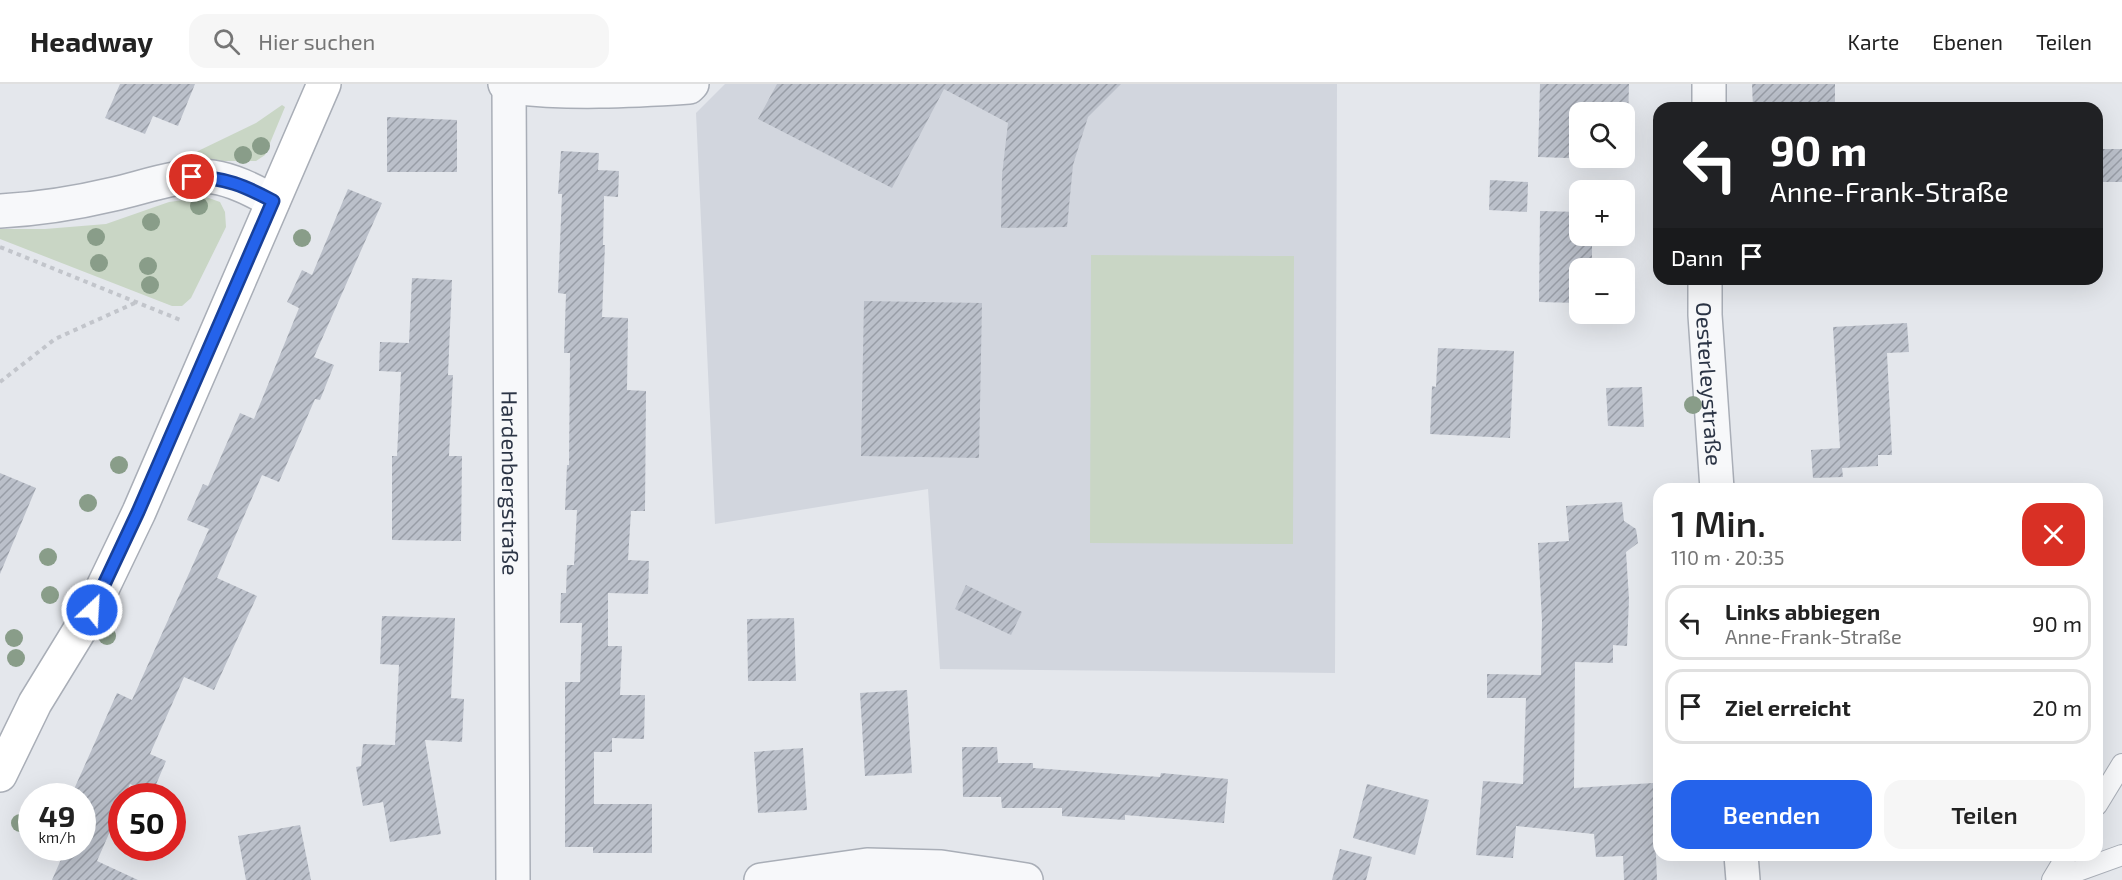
<!DOCTYPE html>
<html lang="de">
<meta charset="utf-8">
<style>
body{margin:0;font-family:"Exo 2",sans-serif;background:#f6f6f6;color:#222;height:100vh;display:flex;flex-direction:column;font-size:22px;white-space:nowrap}
*{box-sizing:border-box;margin:0}
p{font-size:20px;color:#767676}
.icon{flex:none;width:33px;height:33px;fill:none;stroke:currentColor;stroke-width:2;stroke-linecap:round;stroke-linejoin:round}
.map{position:relative;flex:1;overflow:hidden}
.sheet{position:absolute;left:1653px;top:399px;width:450px;height:378px;display:flex;flex-direction:column;background:#fff;border-radius:18px;box-shadow:0 6px 24px #0002}
.sheet>*{flex:none}
.top-card{position:absolute;left:1653px;top:18px;width:450px;height:183px;border-radius:18px;box-shadow:0 6px 24px #0002;background:#202124;color:#fff;overflow:hidden}
.controls{position:absolute;left:1569px;top:18px;display:grid;gap:12px}
.controls a{display:grid;place-items:center;width:66px;height:66px;border-radius:12px;background:#fff;box-shadow:0 6px 24px #0002;font-size:30px}
.speed{position:absolute;left:18px;top:699px;display:flex;gap:12px;font-size:30px;font-weight:700;text-align:center}
.speed>*{display:grid;place-content:center;width:78px;height:78px;border-radius:50%;background:#fff;box-shadow:0 6px 24px #0002;line-height:1}
.speed small{font-size:15px;font-weight:400}
.speed .limit{border:9px solid #d22;background:#fff;color:#111}
.pin{position:absolute;display:grid;place-items:center;width:51px;height:51px;color:#fff;margin:-26px;border:3px solid #fff;border-radius:50%;box-shadow:0 2px 6px #0007}
.me{position:absolute;width:66px;margin:-33px;rotate:25deg;stroke-linejoin:round;filter:drop-shadow(0 0 4px #0008)}
.turn{display:flex;align-items:center;gap:21px;height:126px;padding:0 18px;font-size:27px}
.turn .icon{width:78px;height:78px;stroke-width:2.5}
.turn b{display:block;font-size:42px;line-height:51px}
.then{display:flex;align-items:center;height:57px;padding:0 18px;background:#0003;gap:12px;font-size:22px}
.round{display:grid;place-items:center;flex:none;width:63px;height:63px;border-radius:18px;background:#f6f6f6}
.headline{display:flex;align-items:center;justify-content:space-between;height:102px;padding:0 18px}
h1{font-size:36px;font-weight:600;line-height:45px}
.action{display:flex;gap:12px;margin-top:auto;padding:12px 18px}
.action a{flex:1;height:69px;border-radius:18px;background:#2563eb;color:#fff;font-size:24px;font-weight:600;line-height:69px;text-align:center}
.action a+a{background:#f6f6f6;color:#222}
ul{padding:0;list-style:none}
li{display:flex;align-items:center;gap:18px;height:75px;margin:0 12px 9px;padding:0 6px;border:3px solid #e0e0e0;border-radius:18px}
li div{flex:1}
li b{display:block;font-size:22px}
li em{font-style:normal}
header{display:flex;align-items:center;gap:36px;box-sizing:border-box;height:84px;padding:0 30px;background:#fff;border-bottom:2px solid #e0e0e0}
header strong{font-size:28px}
nav{display:flex;gap:33px;margin-inline-start:auto;font-size:21px}
.search{width:420px;height:54px;background:#f6f6f6;display:flex;align-items:center;gap:15px;box-sizing:border-box;padding:0 21px;border-radius:18px;color:#767676;font-size:22px}
.map>svg:first-child{display:block}
.built{fill:#d2d6de}
.green{fill:#c9d6c5}
.building{fill:url(#building-hatch);fill-rule:evenodd}
.lines{fill:none;stroke-linecap:round;stroke-linejoin:round}
.service-casing{stroke:#a9aeb7;stroke-width:22}
.minor-casing{stroke:#a9aeb7;stroke-width:36}
.tertiary-casing{stroke:#a9aeb7;stroke-width:36}
.secondary-casing{stroke:#a9aeb7;stroke-width:36}
.path{stroke:#c2c5cb;stroke-width:4;stroke-dasharray:4.5 4.5;stroke-linecap:butt}
.service{stroke:#f7f8fa;stroke-width:20}
.minor{stroke:#f7f8fa;stroke-width:33}
.tertiary{stroke:#f7f8fa;stroke-width:33}
.secondary{stroke:#fff;stroke-width:33}
.tree{fill:#899d89}
.route-casing{stroke:#184099;stroke-width:15}
.route{stroke:#2563eb;stroke-width:10}
.labels{text-anchor:middle;dominant-baseline:central;stroke-width:4.5;stroke-linejoin:round;paint-order:stroke}
.street-label{font-size:22px;fill:#2b3445;stroke:#f4f6f9}
</style>
<header>
<strong>Headway</strong>
<div class="search"><svg class="icon" aria-label="search" viewBox="0 0 24 24"><circle cx="10" cy="10" r="6"/><path d="M15 15l6 6"/></svg>Hier suchen</div>
<nav><a>Karte</a><a>Ebenen</a><a>Teilen</a></nav>
</header>
<div class="map">
<svg width="2122" height="796" viewBox="0 0 2122 796">
<defs>
<pattern id="building-hatch" width="6" height="6" patternUnits="userSpaceOnUse" patternTransform="scale(1.5)"><rect width="6" height="6" fill="#bbc0ca"/><path d="M-1 1l2-2M0 6l6-6M5 7l2-2" fill="none" stroke="#989da6"/></pattern>
</defs>
<rect width="100%" height="100%" fill="#e4e7ec"/>
<path class="built" d="M725 0H1337L1335 589 940 585 928 405 715 440 696 29Z"/>
<g class="green">
<path d="M282 21 285 23 265 71 256 77H202L169 81 256 39Z"/>
<path d="M206 113 220 118 225 128 226 143 191 214 182 222H172L0 155V145H45L106 140 169 118Z"/>
<path d="M1091 171 1294 172 1293 460 1090 459Z"/>
</g>
<g class="building">
<path d="M120 0H195L178 42 153 32 145 50 105 34Z"/>
<path d="M777 0H1121L1088 33 1073 81 1067 143 1001 144 1002 91 1008 39 944 5 892 104 758 35Z"/>
<path d="M1540 0H1629L1627 76 1538 73ZM1580 28H1624V74H1580Z"/>
<path d="M1752 0H1835V20L1753 24Z"/>
<path d="M387 33 457 36V88H387Z"/>
<rect x="2097" y="65" width="25" height="33"/>
<path d="M561 67 599 69 598 86 619 87 618 113 604 112 603 161H605L602 233 628 234 627 306 646 307 645 427H631L628 476 649 477 648 510 608 509V562H622L620 611H645L644 655 612 654V668H594V720H652V769H593V763H565V598H580L582 539H560L561 509H566L567 481H574L577 426H565L567 381H569L570 269H564L566 210 558 209 562 110H558Z"/>
<path d="M1490 96 1528 98 1527 128 1489 126Z"/>
<path d="M348 105 382 119 314 273 334 281 320 316 315 315 279 398 262 391 217 494 257 512 214 606 184 593 150 670 166 677 152 710 130 700 125 712H122V720L97 777 138 796H52L66 764H82V712H71L117 609 132 616 209 445 187 436 203 400 208 402 240 329 254 335 299 224 287 218 302 186 312 191Z"/>
<path d="M1540 127 1580 128V152H1592V184H1580V219L1539 218Z"/>
<path d="M412 194 452 196 448 291H453L449 372H462L461 457 392 456V372H397L401 288 379 287 380 258 409 259Z"/>
<path d="M864 217 982 219 979 374 861 372Z"/>
<path d="M1907 239 1909 268 1887 269 1892 371H1878V382L1842 384 1843 393 1813 394 1811 366 1840 364 1833 243Z"/>
<path d="M1438 264 1514 267 1510 354 1430 350 1432 302 1436 303Z"/>
<path d="M1642 303 1644 343 1608 342 1606 304Z"/>
<path d="M0 389 36 404 0 490Z"/>
<path d="M1622 418 1624 437 1636 445 1638 459 1626 468 1629 515 1627 562 1613 561V579L1575 578 1574 704 1653 699 1657 796H1624L1623 772 1596 773 1594 750 1516 742 1513 774 1476 771 1483 697 1523 700 1526 614H1487V590L1541 591 1542 537 1538 459 1569 457 1566 422Z"/>
<path d="M966 501 1022 528 1011 551 955 525Z"/>
<path d="M382 532 455 534 451 614 464 615 462 658 425 656 441 750 390 758 383 718 363 722 356 683 361 682 363 660 395 661 399 581 380 580Z"/>
<path d="M794 534 796 597H748L747 535Z"/>
<path d="M907 606 912 689 865 692 860 609Z"/>
<path d="M962 663H997L998 679H1033V684L1160 693 1161 689 1228 695 1224 739 1125 731V736L1062 732V724H1002L1001 713H963Z"/>
<path d="M803 664 807 726 758 729 754 668Z"/>
<path d="M1367 700 1429 716 1415 771 1353 754Z"/>
<path d="M300 741 311 796H246L238 752Z"/>
<path d="M1340 765 1372 773 1366 796H1332Z"/>
</g>
<g class="lines">
<defs>
<g id="service">
<path d="M2097 721 2122 680"/>
<path d="M2052 796 2067 771"/>
<path d="M2053 796 2122 771"/>
</g>
<g id="minor">
<path d="M505 0 509 3C569 10 629 7 689 3L692 0"/>
<path id="s1" d="M509 3 513 796"/>
<path d="M1709 24V0"/>
<path d="M0 127C39 125 76 119 114 110 145 103 181 89 213 93 234 96 254 107 273 117"/>
<path id="s2" d="M1705 195V231L1717 405"/>
<path d="M1741 771 1743 796"/>
</g>
<path id="tertiary" d="M761 796 867 781 941 783 1026 796"/>
<path id="secondary" d="M0 691 35 619 92 526 139 428 324 0"/>
</defs>
<use href="#service" class="service-casing"/>
<use href="#minor" class="minor-casing"/>
<use href="#tertiary" class="tertiary-casing"/>
<use href="#secondary" class="secondary-casing"/>
<g class="path">
<path d="M0 163 183 237"/>
<path d="M0 298 55 255 137 218"/>
</g>
<use href="#service" class="service"/>
<use href="#minor" class="minor"/>
<use href="#tertiary" class="tertiary"/>
<use href="#secondary" class="secondary"/>
</g>
<g class="tree">
<circle cx="261" cy="62" r="9"/>
<circle cx="243" cy="71" r="9"/>
<circle cx="199" cy="122" r="9"/>
<circle cx="151" cy="138" r="9"/>
<circle cx="96" cy="153" r="9"/>
<circle cx="302" cy="154" r="9"/>
<circle cx="99" cy="179" r="9"/>
<circle cx="148" cy="182" r="9"/>
<circle cx="150" cy="201" r="9"/>
<circle cx="1693" cy="321" r="9"/>
<circle cx="119" cy="381" r="9"/>
<circle cx="88" cy="419" r="9"/>
<circle cx="48" cy="473" r="9"/>
<circle cx="50" cy="511" r="9"/>
<circle cx="107" cy="552" r="9"/>
<circle cx="14" cy="554" r="9"/>
<circle cx="16" cy="574" r="9"/>
<circle cx="20" cy="739" r="9"/>
</g>
<g class="lines">
<defs>
<path id="route" d="M92 526 138 428 273 117C245 102 224 93 192 93"/>
</defs>
<use href="#route" class="route-casing"/>
<use href="#route" class="route"/>
</g>
<g class="labels">
<g class="street-label">
<text stroke="none"><textPath href="#s2" startOffset="105">Oesterleystraße</textPath></text>
<text stroke="none"><textPath href="#s1" startOffset="396">Hardenbergstraße</textPath></text>
</g>
</g>
</svg>
<div class="controls">
<a><svg class="icon" aria-label="search" viewBox="0 0 24 24"><circle cx="10" cy="10" r="6"/><path d="M15 15l6 6"/></svg></a>
<a>+</a>
<a>−</a>
</div>
<div class="speed"><div>49<small>km/h</small></div><div class="limit">50</div></div>
<div class="pin" style="left:192px;top:93px;background:#d93025"><svg class="icon" aria-label="arrive" viewBox="0 0 24 24"><path d="M6 21V4h12l-3 4 3 4H6"/></svg></div>
<svg class="me" style="left:92px;top:526px" viewBox="-20 -20 40 40"><circle r="17" fill="#2563eb" stroke="#fff" stroke-width="3"/><path d="M0-11L8 9 0 5-8 9z" fill="#fff"/></svg>
<div class="top-card">
<div class="turn"><svg class="icon" aria-label="left" viewBox="0 0 24 24"><path d="M17 20v-9H6M10 6l-5 5 5 5"/></svg><div><b>90 m</b>Anne-Frank-Straße</div></div>
<div class="then">Dann<svg class="icon" aria-label="arrive" viewBox="0 0 24 24"><path d="M6 21V4h12l-3 4 3 4H6"/></svg></div>
</div>
<section class="sheet">
<div class="headline"><div><h1>1 Min.</h1><p>110 m · 20:35</p></div><a class="round" style="background:#d93025;color:#fff"><svg class="icon" aria-label="close" viewBox="0 0 24 24"><path d="M6 6l12 12M18 6L6 18"/></svg></a></div>
<ul>
<li><svg class="icon" aria-label="left" viewBox="0 0 24 24"><path d="M17 20v-9H6M10 6l-5 5 5 5"/></svg><div><b>Links abbiegen</b><p>Anne-Frank-Straße</p></div><em>90 m</em></li>
<li><svg class="icon" aria-label="arrive" viewBox="0 0 24 24"><path d="M6 21V4h12l-3 4 3 4H6"/></svg><div><b>Ziel erreicht</b></div><em>20 m</em></li>
</ul>
<div class="action"><a>Beenden</a><a>Teilen</a></div>
</section>
</div>
